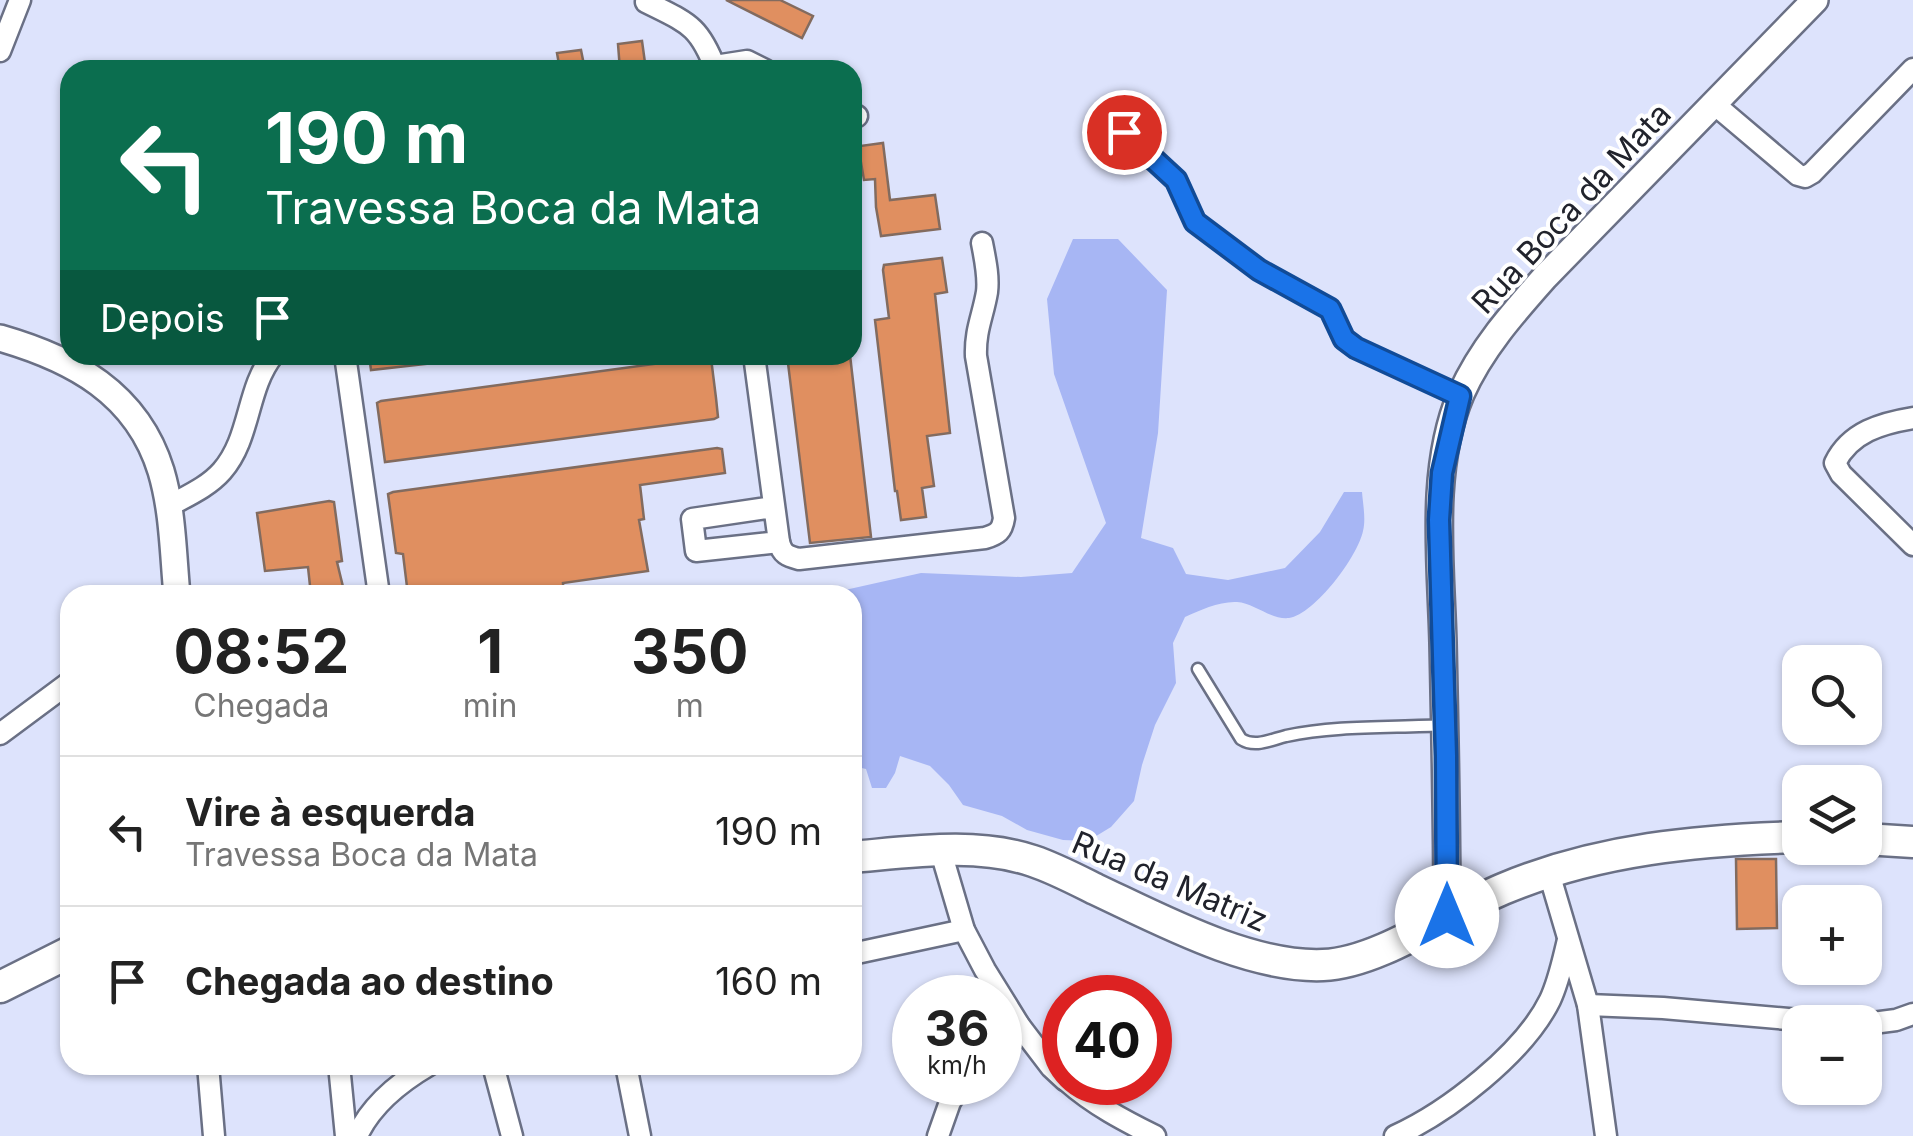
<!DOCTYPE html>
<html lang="pt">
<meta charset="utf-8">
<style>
body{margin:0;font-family:Inter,sans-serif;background:#f6f6f6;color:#222;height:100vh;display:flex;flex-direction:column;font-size:38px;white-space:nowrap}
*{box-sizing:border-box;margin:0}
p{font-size:32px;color:#767676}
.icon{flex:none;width:55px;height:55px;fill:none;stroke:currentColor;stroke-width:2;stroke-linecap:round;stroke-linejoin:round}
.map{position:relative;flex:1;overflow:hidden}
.side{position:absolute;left:60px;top:585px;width:802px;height:490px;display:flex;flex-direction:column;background:#fff;border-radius:30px;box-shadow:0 2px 8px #0004}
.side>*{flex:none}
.top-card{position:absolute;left:60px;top:60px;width:802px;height:305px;border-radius:30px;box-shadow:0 2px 8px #0004;background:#0b6e4f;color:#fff;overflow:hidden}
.tools{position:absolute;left:1782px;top:645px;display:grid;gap:20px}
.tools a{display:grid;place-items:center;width:100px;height:100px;border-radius:20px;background:#fff;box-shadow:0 2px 8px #0004;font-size:50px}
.speed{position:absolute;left:892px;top:975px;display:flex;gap:20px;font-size:50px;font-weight:700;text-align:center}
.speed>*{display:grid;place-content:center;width:130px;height:130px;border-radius:50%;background:#fff;box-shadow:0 2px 8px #0004;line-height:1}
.speed small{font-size:25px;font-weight:400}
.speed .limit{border:15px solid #d22;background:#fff;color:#111}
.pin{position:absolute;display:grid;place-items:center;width:85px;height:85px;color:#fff;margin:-42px;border:5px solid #fff;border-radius:50%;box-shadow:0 2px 10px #0007}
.me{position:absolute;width:110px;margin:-55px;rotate:0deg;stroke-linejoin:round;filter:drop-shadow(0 0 8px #0008)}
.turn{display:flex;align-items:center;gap:35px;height:210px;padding:0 40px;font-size:45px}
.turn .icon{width:130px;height:130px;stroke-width:2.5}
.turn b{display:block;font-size:70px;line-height:85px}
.then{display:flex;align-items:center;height:95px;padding:0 40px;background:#0003;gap:20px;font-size:38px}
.eta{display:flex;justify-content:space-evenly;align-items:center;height:170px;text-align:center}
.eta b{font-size:60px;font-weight:700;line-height:70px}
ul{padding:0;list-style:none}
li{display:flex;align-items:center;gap:30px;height:150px;padding:0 40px;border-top:2px solid #e0e0e0}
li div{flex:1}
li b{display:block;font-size:38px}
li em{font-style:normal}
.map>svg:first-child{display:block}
.green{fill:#a7b6f4}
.building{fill:#e08f60;stroke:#826b5f;stroke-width:2.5}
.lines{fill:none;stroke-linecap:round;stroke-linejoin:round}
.service-casing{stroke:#6a7085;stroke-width:15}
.minor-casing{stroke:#6a7085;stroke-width:25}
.tertiary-casing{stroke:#6a7085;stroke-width:30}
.secondary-casing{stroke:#6a7085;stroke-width:35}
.service{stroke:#fff;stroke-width:10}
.minor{stroke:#fff;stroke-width:20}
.tertiary{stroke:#fff;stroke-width:25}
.secondary{stroke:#fff;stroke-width:30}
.route-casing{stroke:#114b97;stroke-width:25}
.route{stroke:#1a73e8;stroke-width:18}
.labels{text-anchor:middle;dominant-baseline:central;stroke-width:8;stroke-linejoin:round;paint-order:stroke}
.street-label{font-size:32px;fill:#21232c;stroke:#fff}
</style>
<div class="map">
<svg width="1913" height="1136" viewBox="0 0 1913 1136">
<rect width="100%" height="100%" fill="#dde3fc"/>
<path class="green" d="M1073 239H1118L1167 290 1158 433 1141 538 1173 548 1186 574 1228 580 1285 568 1320 532 1344 492H1362C1363 504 1366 520 1363 531 1358 556 1315 614 1289 618 1271 620 1254 603 1237 602 1220 601 1200 610 1185 617L1173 643 1176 683 1155 725 1142 765 1134 801 1111 827 1088 841 1063 840 1027 830 1002 816 963 805 949 785 930 766 900 756 895 773 886 788H872L866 769 853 766 852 595H837L845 590 921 573 1021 577 1072 573 1106 523 1054 374 1047 299Z"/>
<g class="building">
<path d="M726 0H780L813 16 802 38Z"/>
<path d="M642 41 646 70H620L618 44Z"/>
<path d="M581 50 585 70H560L557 53Z"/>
<path d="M883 143 890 200 935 195 940 229 881 236 876 207 875 179 864 180 859 151 860 146Z"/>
<path d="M942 258 947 292 935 294 950 433 927 436 934 486 922 488 926 517 901 520 897 491H895L875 320 889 318 883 270 884 265Z"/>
<path d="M369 355H426V364L371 370Z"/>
<path d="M787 355H850L871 537 810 543Z"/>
<path d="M705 357 711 358 716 398 718 417 714 419 385 462 377 403 381 401Z"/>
<path d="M717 448 722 449 725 473 640 485 644 519 639 520 648 571 563 583 564 595H501V591L474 595H408L403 554 396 553 388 494 393 492Z"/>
<path d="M329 501 334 502 342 561 337 562 345 595H311L308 567 265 571 257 513Z"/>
<path d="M1736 859H1776L1777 928 1737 929Z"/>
</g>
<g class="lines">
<defs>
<g id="service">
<path d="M1125 132 1176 180 1195 223 1259 270 1330 309 1344 339 1356 348 1459 396"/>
<path d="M1198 669 1241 739C1255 748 1270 740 1286 736 1337 725 1393 728 1445 725"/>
</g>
<g id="minor">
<path d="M646 2C688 23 699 25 716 70"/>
<path d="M0 51 20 0"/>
<path d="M715 66 747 61 765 70"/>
<path d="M1713 103 1798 175 1805 177 1812 173 1913 69"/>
<path d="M852 113 857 116H852"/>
<path d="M345 355 379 595"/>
<path d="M754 355 779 542 696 551 692 519 774 507"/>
<path d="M1913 418C1882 423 1850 432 1835 463L1841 474 1913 545"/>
<path d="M169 506C187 496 208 487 222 471 251 438 246 389 273 355"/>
<path d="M779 542C782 554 787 556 799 559L985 538C998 534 1002 531 1004 518L976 356C975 330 983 316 987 292 989 276 985 259 982 243"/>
<path d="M0 734 70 682"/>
<path d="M941 852 964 930 985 970 1019 1025 1051 1067 1065 1080"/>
<path d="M1549 873 1588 1005 1606 1136"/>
<path d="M852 954 964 930"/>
<path d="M1588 1005 1663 1008 1822 1022"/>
<path d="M1865 1024 1896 1020 1913 1014"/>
<path d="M1000 1044 1019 1025"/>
<path d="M208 1065 214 1136"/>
<path d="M339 1065 346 1136"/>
<path d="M493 1065 512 1136"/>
<path d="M626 1065 640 1136"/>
<path d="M1068 1082C1094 1105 1125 1121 1155 1136"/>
<path d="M357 1136C371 1105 400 1082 429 1065"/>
<path d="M938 1136 950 1102 963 1082"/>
<path d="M1395 1136C1448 1112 1524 1053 1550 1000 1559 981 1563 960 1568 940"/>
</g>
<g id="tertiary">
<path d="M0 338C73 359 137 393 161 471 173 511 173 554 177 595"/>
<path d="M1447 917C1447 825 1445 734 1443 643 1441 563 1429 469 1461 394 1481 349 1513 313 1545 277L1815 0"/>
</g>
<g id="secondary">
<path d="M1865 839 1913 842"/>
<path d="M852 857C911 852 977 842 1033 861 1054 868 1075 879 1095 889 1161 920 1250 968 1323 965 1380 963 1450 911 1503 889 1598 849 1699 840 1800 837"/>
<path d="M0 987 70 952"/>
</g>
</defs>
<use href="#service" class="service-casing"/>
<use href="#minor" class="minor-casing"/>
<use href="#tertiary" class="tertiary-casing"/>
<use href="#secondary" class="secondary-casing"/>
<use href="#service" class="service"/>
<use href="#minor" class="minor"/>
<use href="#tertiary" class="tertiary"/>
<use href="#secondary" class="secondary"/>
</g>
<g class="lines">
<defs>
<path id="route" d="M1124 132 1176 180 1195 222 1259 270 1330 309 1344 339 1356 348 1460 396 1442 473 1439 520 1446 756 1447 916"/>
</defs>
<use href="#route" class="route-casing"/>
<use href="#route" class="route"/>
</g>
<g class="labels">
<g class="street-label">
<text transform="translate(1571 208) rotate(-47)">Rua Boca da Mata</text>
<text transform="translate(1170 881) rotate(23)">Rua da Matriz</text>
</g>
</g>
</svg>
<div class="tools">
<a><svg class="icon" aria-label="search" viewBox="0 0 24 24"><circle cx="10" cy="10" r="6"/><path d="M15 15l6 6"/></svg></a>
<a><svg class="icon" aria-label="layers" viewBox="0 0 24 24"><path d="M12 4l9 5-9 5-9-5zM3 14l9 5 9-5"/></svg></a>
<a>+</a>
<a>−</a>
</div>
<div class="speed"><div>36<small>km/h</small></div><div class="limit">40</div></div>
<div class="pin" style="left:1124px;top:132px;background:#d93025"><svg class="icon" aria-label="arrive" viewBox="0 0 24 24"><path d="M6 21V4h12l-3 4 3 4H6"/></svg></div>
<svg class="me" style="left:1447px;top:916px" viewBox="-20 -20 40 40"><circle r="19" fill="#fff"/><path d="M0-13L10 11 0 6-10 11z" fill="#1a73e8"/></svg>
<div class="top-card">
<div class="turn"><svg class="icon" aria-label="left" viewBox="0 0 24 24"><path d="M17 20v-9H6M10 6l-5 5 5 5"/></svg><div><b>190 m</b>Travessa Boca da Mata</div></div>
<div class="then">Depois<svg class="icon" aria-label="arrive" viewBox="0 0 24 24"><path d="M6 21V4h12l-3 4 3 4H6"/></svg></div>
</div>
<section class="side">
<div class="eta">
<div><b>08:52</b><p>Chegada</p></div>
<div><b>1</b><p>min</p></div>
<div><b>350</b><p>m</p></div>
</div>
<ul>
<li><svg class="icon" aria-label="left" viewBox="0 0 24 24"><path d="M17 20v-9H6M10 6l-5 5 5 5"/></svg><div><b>Vire à esquerda</b><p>Travessa Boca da Mata</p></div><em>190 m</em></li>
<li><svg class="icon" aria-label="arrive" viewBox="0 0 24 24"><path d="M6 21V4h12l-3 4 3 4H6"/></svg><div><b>Chegada ao destino</b></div><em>160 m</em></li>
</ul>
</section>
</div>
